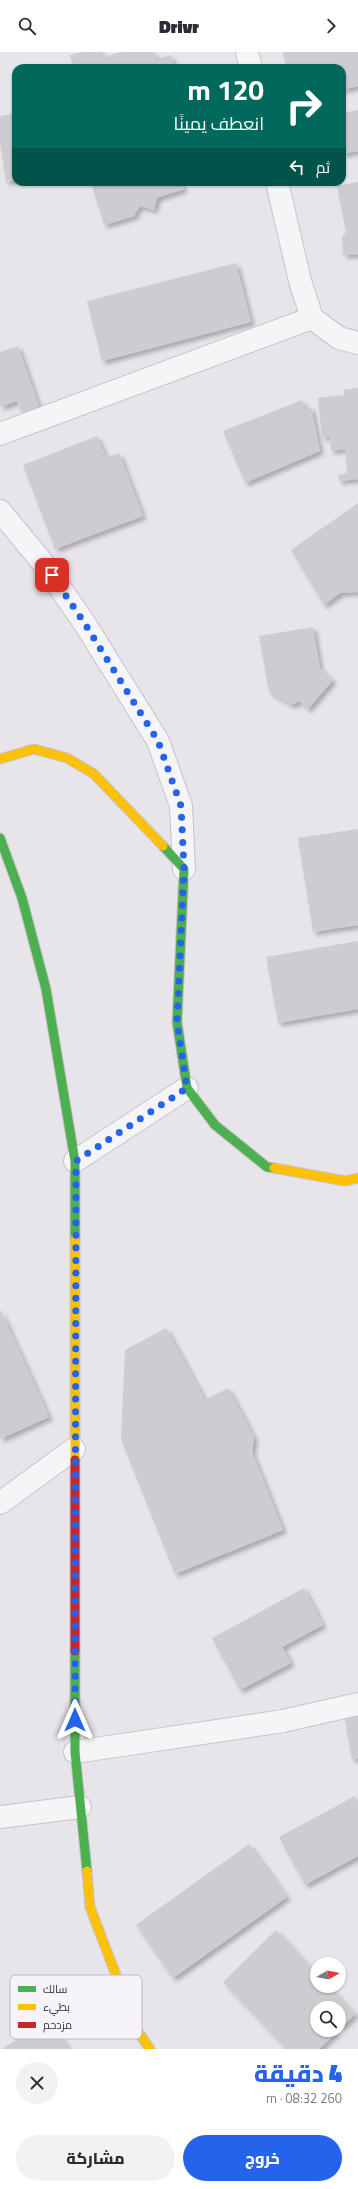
<!DOCTYPE html>
<html lang="ar">
<meta charset="utf-8">
<style>
body{margin:0;font-family:"Titillium Web",Cairo,sans-serif;background:#f2f2f3;color:#2b2b33;direction:rtl;height:100vh;display:flex;flex-direction:column;font-size:15px;white-space:nowrap}
*{box-sizing:border-box;margin:0}
p{font-size:13px;color:#7c7c81}
.icon{flex:none;width:22px;height:22px;fill:none;stroke:currentColor;stroke-width:2;stroke-linecap:round;stroke-linejoin:round}
.map{position:relative;height:1997px;overflow:hidden;direction:ltr}
.drawer{display:flex;flex-direction:column;background:#fff;flex:1}
.drawer>*{flex:none}
.top-card{position:absolute;left:12px;top:12px;width:334px;height:122px;border-radius:12px;box-shadow:0 1px 3px #0004;direction:rtl;background:#00695c;color:#fff;overflow:hidden}
.needle{width:26px;rotate:81deg}
.tools{position:absolute;left:310px;top:1905px;display:grid;gap:8px}
.tools a{display:grid;place-items:center;width:36px;height:36px;border-radius:50%;background:#fff;box-shadow:0 1px 3px #0004;font-size:20px}
.pin{position:absolute;display:grid;place-items:center;width:34px;height:34px;color:#fff;margin:-17px;border-radius:8px;box-shadow:0 2px 6px #0006}
.me{position:absolute;width:44px;margin:-22px;rotate:0deg;stroke-linejoin:round;filter:drop-shadow(0 0 3px #0008)}
.turn{display:flex;align-items:center;gap:14px;height:84px;padding:0 16px;font-size:18px}
.turn .icon{width:52px;height:52px;stroke-width:2.5}
.turn b{display:block;font-size:28px;line-height:34px}
.then{display:flex;align-items:center;height:38px;padding:0 16px;background:#0003;gap:8px;font-size:15px}
.round{display:grid;place-items:center;flex:none;width:42px;height:42px;border-radius:21px;background:#f2f2f3}
.headline{display:flex;align-items:center;justify-content:space-between;height:68px;padding:0 16px}
h1{font-size:24px;font-weight:800;line-height:30px;color:#2563eb}
.cta{display:flex;gap:8px;margin-top:auto;padding:8px 16px}
.cta a{flex:1;height:46px;border-radius:24px;background:#2563eb;color:#fff;font-size:16px;font-weight:800;line-height:46px;text-align:center}
.cta a+a{background:#f2f2f3;color:#2b2b33}
header{display:flex;justify-content:space-between;align-items:center;height:52px;padding:0 16px;background:#fff;font-size:18px;font-weight:800}
.map>svg:first-child{display:block}
.building{fill:#cecbd1;filter:url(#shadow)}
.lines{fill:none;stroke-linecap:round;stroke-linejoin:round}
.street-casing{stroke:#c5c3c8;stroke-width:24}
.fast-casing{stroke:#c5c3c8;stroke-width:11}
.slow-casing{stroke:#c5c3c8;stroke-width:11}
.jam-casing{stroke:#c5c3c8;stroke-width:11}
.street{stroke:#f5f5f7;stroke-width:22}
.fast{stroke:#4caf50;stroke-width:9}
.slow{stroke:#ffc107;stroke-width:9}
.jam{stroke:#c62828;stroke-width:9}
.route{stroke:#2563eb;stroke-width:7;stroke-dasharray:0 12.6}
.key{fill:#f6f4f8;stroke:#bdb8c1;stroke-width:1}
.key-label{font-size:11px;fill:#372d42}
</style>
<header><svg class="icon" aria-label="forward" viewBox="0 0 24 24"><path d="M9 5l7 7-7 7"/></svg>Drivr<svg class="icon" aria-label="search" viewBox="0 0 24 24"><circle cx="10" cy="10" r="6"/><path d="M15 15l6 6"/></svg></header>
<div class="map">
<svg width="358" height="1997" viewBox="0 0 358 1997">
<defs>
<filter id="shadow"><feDropShadow dx="3.5" dy="3.5" stdDeviation="2" flood-color="#0004"/></filter>
</defs>
<rect width="100%" height="100%" fill="#e7e5ea"/>
<g class="building">
<path d="M82 0H103L104 5 122 0H154L156 7 171 3 175 16H74L70 3Z"/>
<path d="M283 0H358V34L342 38V16H286Z"/>
<path d="M358 58V99L342 102V61Z"/>
<path d="M16 61V128L6 130 0 90V64Z"/>
<path d="M91 130H181L184 137 157 146 154 158 140 154 134 164 104 173Z"/>
<path d="M358 130V202L343 203 342 185 346 180 337 134Z"/>
<path d="M236 211 251 270 102 309 87 249Z"/>
<path d="M18 294 40 358 23 364 17 349 0 355V300Z"/>
<path d="M358 336V427L339 429 338 423 347 421 345 397 331 399 330 384 322 385 318 346 344 343V338Z"/>
<path d="M302 348 305 357 311 355 320 399 245 431 223 379Z"/>
<path d="M97 384 106 406 119 401 143 464 55 497 23 413Z"/>
<path d="M358 451V540L340 541 324 553 291 498Z"/>
<path d="M313 575 320 616 333 628 308 657 299 649 292 653 269 640 259 584Z"/>
<path d="M358 777V873L313 880 298 786Z"/>
<path d="M358 889V957L278 971 266 905Z"/>
<path d="M0 1257 49 1365 0 1387Z"/>
<path d="M166 1276 205 1348 228 1336 254 1385 252 1400 283 1478 175 1522 121 1387 125 1298Z"/>
<path d="M304 1536 323 1573 282 1595 291 1611 240 1638 212 1586Z"/>
<path d="M358 1659V1706L352 1708 344 1662Z"/>
<path d="M355 1744 358 1750V1804L305 1833 279 1785Z"/>
<path d="M249 1792 287 1845 173 1926 136 1873Z"/>
<path d="M276 1878 317 1922V1934H329L355 1962 339 1978V1956H317V1978H339L319 1997H287L223 1930Z"/>
<path d="M49 1967 69 1997H2Z"/>
</g>
<g class="lines">
<defs>
<g id="street">
<path d="M247 0 251 16"/>
<path d="M277 130 300 229 312 266 339 286 358 291"/>
<path d="M0 382 312 266"/>
<path d="M0 459 43 511 85 572 158 689 181 754 184 817"/>
<path d="M75 1109 187 1036"/>
<path d="M0 1451 74 1397"/>
<path d="M75 1700 283 1669 358 1652"/>
<path d="M0 1765 80 1755"/>
</g>
<g id="fast">
<path d="M0 786 22 846 46 937 75 1109V1187"/>
<path d="M163 794 184 817 177 970 187 1036 215 1073 267 1115 274 1116"/>
<path d="M75 1599V1700L87 1819"/>
</g>
<g id="slow">
<path d="M0 707 34 697 67 706 94 722 163 794"/>
<path d="M274 1116 345 1129 358 1126"/>
<path d="M75 1187V1408"/>
<path d="M87 1819 90 1855 137 1978 150 1997"/>
</g>
<path id="jam" d="M75 1408V1599"/>
</defs>
<use href="#street" class="street-casing"/>
<use href="#fast" class="fast-casing"/>
<use href="#slow" class="slow-casing"/>
<use href="#jam" class="jam-casing"/>
<use href="#street" class="street"/>
<use href="#fast" class="fast"/>
<use href="#slow" class="slow"/>
<use href="#jam" class="jam"/>
</g>
<g class="lines">
<path class="route" d="M52 523 85 572 158 689 181 754 184 817 177 970 187 1036 76 1109 75 1668"/>
</g>
<rect x="10" y="1923" width="132" height="64" rx="6" class="key"/>
<rect x="18" y="1934" width="18" height="6" fill="#4caf50"/>
<rect x="18" y="1952" width="18" height="6" fill="#ffc107"/>
<rect x="18" y="1970" width="18" height="6" fill="#c62828"/>
<g class="key-label">
<text x="43" y="1941">سالك</text>
<text x="43" y="1959">بطيء</text>
<text x="43" y="1977">مزدحم</text>
</g>
</svg>
<div class="tools">
<a><svg class="needle" viewBox="-14 -14 28 28"><path d="M0-13l5 13h-10z" fill="#e53935"/><path d="M0 13l5-13h-10z" fill="#7c7c81"/></svg></a>
<a><svg class="icon" aria-label="search" viewBox="0 0 24 24"><circle cx="10" cy="10" r="6"/><path d="M15 15l6 6"/></svg></a>
</div>
<div class="pin" style="left:52px;top:523px;background:#d93025"><svg class="icon" aria-label="arrive" viewBox="0 0 24 24"><path d="M6 21V4h12l-3 4 3 4H6"/></svg></div>
<svg class="me" style="left:75px;top:1668px" viewBox="-20 -20 40 40"><path d="M0-17L14 15 0 8-14 15z" fill="#2563eb" stroke="#fff" stroke-width="4"/></svg>
<div class="top-card">
<div class="turn"><svg class="icon" aria-label="right" viewBox="0 0 24 24"><path d="M7 20v-9h11M14 6l5 5-5 5"/></svg><div><b>120 m</b>انعطف يمينًا</div></div>
<div class="then">ثم<svg class="icon" aria-label="left" viewBox="0 0 24 24"><path d="M17 20v-9H6M10 6l-5 5 5 5"/></svg></div>
</div>
</div>
<section class="drawer">
<div class="headline"><div><h1>4 دقيقة</h1><p>260 m · 08:32</p></div><a class="round"><svg class="icon" aria-label="close" viewBox="0 0 24 24"><path d="M6 6l12 12M18 6L6 18"/></svg></a></div>
<div class="cta"><a>خروج</a><a>مشاركة</a></div>
</section>
